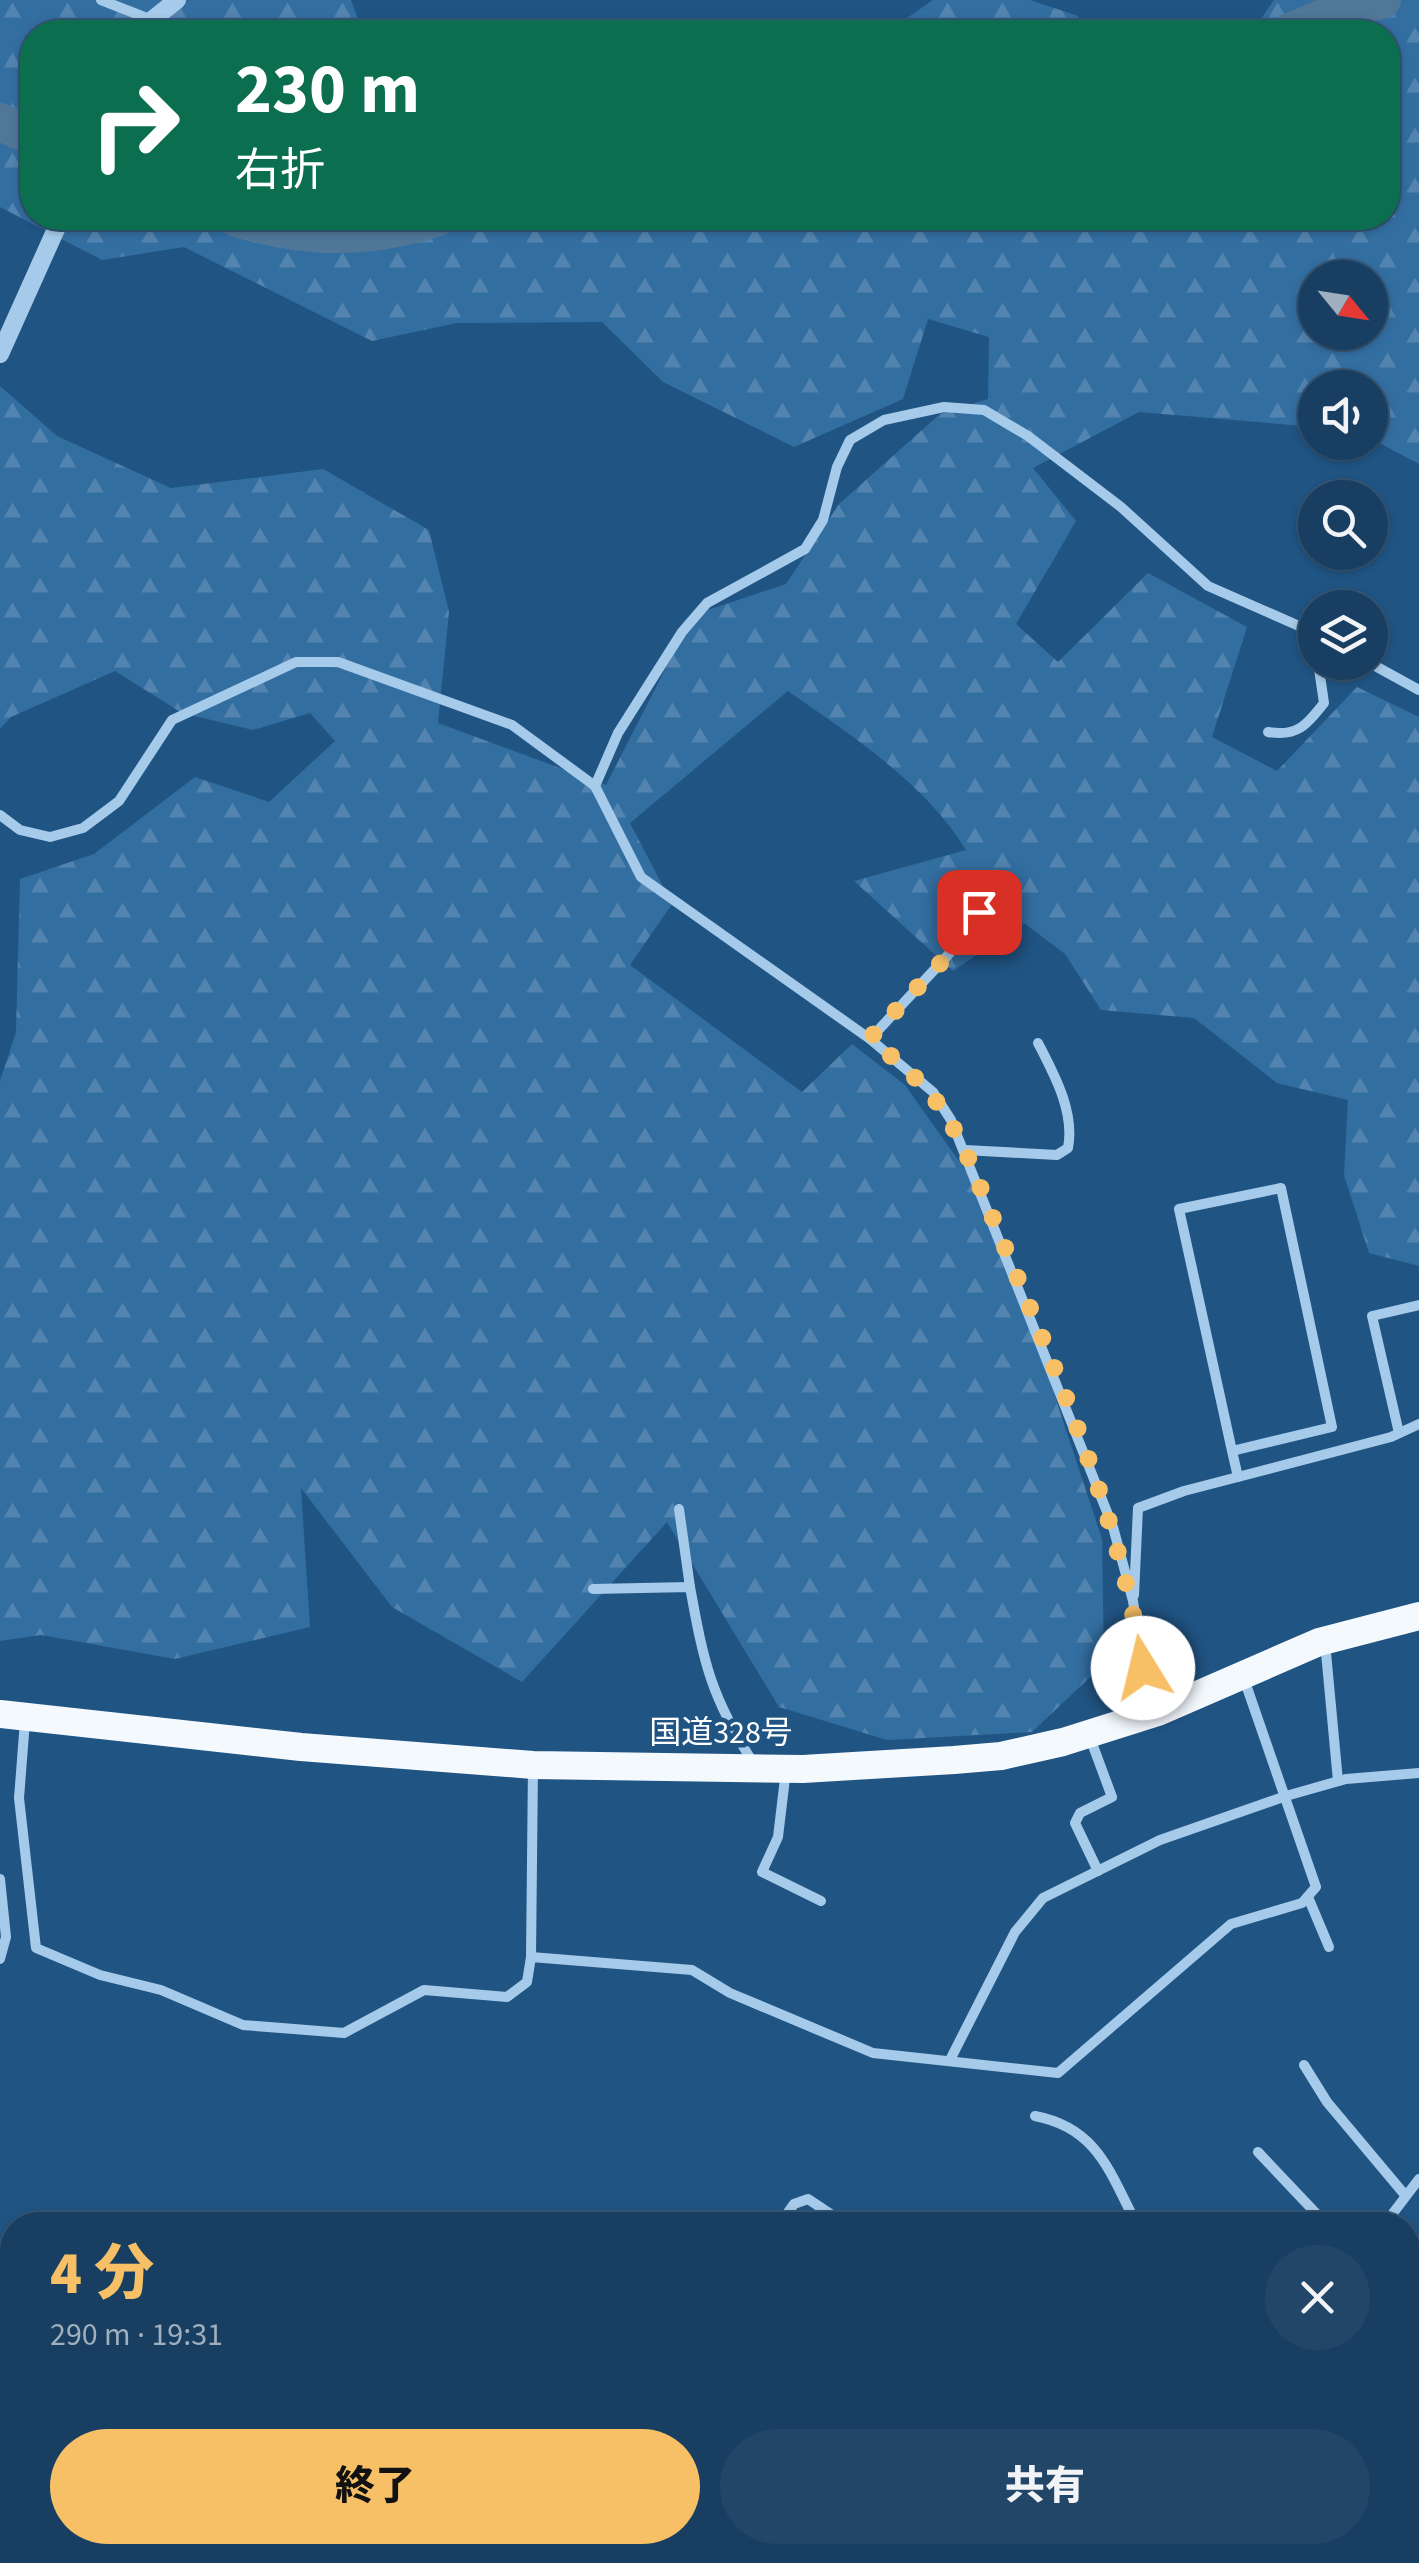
<!DOCTYPE html>
<html lang="ja">
<meta charset="utf-8">
<style>
body{margin:0;font-family:"Source Sans 3","Noto Sans JP",sans-serif;background:#214668;color:#f1f3f6;height:100vh;display:flex;flex-direction:column;font-size:38px;white-space:nowrap}
*{box-sizing:border-box;margin:0}
p{font-size:32px;color:#9fafbe}
.icon{flex:none;width:55px;height:55px;fill:none;stroke:currentColor;stroke-width:2;stroke-linecap:round;stroke-linejoin:round}
.map{position:relative;flex:1;overflow:hidden}
.panel{position:absolute;left:0px;top:2212px;width:1420px;height:352px;display:flex;flex-direction:column;background:#183f62;border-radius:40px 40px 0 0;box-shadow:0 2px 8px #0004,0 0 0 2px #365877}
.panel>*{flex:none}
.guide{position:absolute;left:20px;top:20px;width:1380px;height:210px;border-radius:40px;box-shadow:0 2px 8px #0004,0 0 0 2px #365877;background:#0b6e4f;color:#fff;overflow:hidden}
.needle{width:65px;rotate:120deg}
.fabs{position:absolute;left:1298px;top:260px;display:grid;gap:20px}
.fabs a{display:grid;place-items:center;width:90px;height:90px;border-radius:50%;background:#183f62;box-shadow:0 2px 8px #0004,0 0 0 2px #365877;font-size:50px}
.pin{position:absolute;display:grid;place-items:center;width:85px;height:85px;color:#fff;margin:-42px;border-radius:20px;box-shadow:0 5px 15px #0006}
.me{position:absolute;width:110px;margin:-55px;rotate:351deg;stroke-linejoin:round;filter:drop-shadow(0 0 8px #0008)}
.turn{display:flex;align-items:center;gap:35px;height:210px;padding:0 50px;font-size:45px}
.turn .icon{width:130px;height:130px;stroke-width:2.5}
.turn b{display:block;font-size:70px;line-height:85px}
.round{display:grid;place-items:center;flex:none;width:105px;height:105px;border-radius:52px;background:#214668}
.overview{display:flex;align-items:center;justify-content:space-between;height:170px;padding:0 50px}
h1{font-size:60px;font-weight:800;line-height:75px;color:#f7c067}
.action{display:flex;gap:20px;margin-top:auto;padding:20px 50px}
.action a{flex:1;height:115px;border-radius:60px;background:#f7c067;color:#111;font-size:40px;font-weight:800;line-height:115px;text-align:center}
.action a+a{background:#214668;color:#f1f3f6}
.map>svg:first-child{display:block}
.forest{fill:url(#forest-firs);fill-rule:evenodd}
.lines{fill:none;stroke-linecap:round;stroke-linejoin:round}
.river{stroke:#507698;stroke-width:38}
.minor{stroke:#a6cae9;stroke-width:10}
.tertiary{stroke:#a6cae9;stroke-width:18}
.trunk{stroke:#f4f9fe;stroke-width:28}
.route{stroke:#f7c067;stroke-width:18;stroke-dasharray:0 32.4}
.labels{text-anchor:middle;dominant-baseline:central;stroke-width:9;stroke-linejoin:round;paint-order:stroke}
.street-label{font-size:32px;fill:#fff;stroke:#205483}
</style>
<div class="map">
<svg width="1419" height="2563" viewBox="0 0 1419 2563">
<defs>
<pattern id="forest-firs" width="22" height="20" patternUnits="userSpaceOnUse" patternTransform="scale(2.5)"><rect width="22" height="20" fill="#336ea1"/><path d="M5 1l3.5 6h-7zM16 11l3.5 6h-7z" fill="#5284af"/></pattern>
</defs>
<rect width="100%" height="100%" fill="#205483"/>
<g class="forest">
<path d="M0 0H351L363 32H32V218H1388V32H1252L1274 0H1419V464L1370 438V388H1315V427L1139 412 1033 468 1076 521 1016 624 1058 662 1148 573 1247 627 1212 737 1277 771 1357 687 1419 717V1266L1369 1253 1344 1175 1348 1100 1277 1083 1194 1018 1101 1010 1065 954 1024 923 953 971 854 881 966 850C926 784 851 735 788 691L630 823 672 904 630 965 802 1092 852 1044 905 1085 981 1192 1034 1333 1102 1539 1104 1664 1032 1732 887 1740 779 1707 667 1522 522 1682 392 1607 301 1488 310 1627 175 1659 41 1635 0 1641V1081L16 1032 20 879 94 854 195 777 269 802 335 741 310 713 253 730 182 713 115 671 11 717 0 729V386L57 436 171 488 323 469 429 530 449 612 438 723 606 785 693 615 786 584 839 504 940 414 988 399 989 337 928 319 903 399 794 447 663 382 602 322 457 323 372 341 184 247 102 260 0 207ZM1315 278H1370V332H1315Z"/>
<path d="M933 0H1030L1078 16 1085 32H887Z"/>
<path d="M1419 2235V2563H1208L1207 2553 1408 2552V2248Z"/>
<path d="M118 2552H731V2553L704 2563H117Z"/>
</g>
<g class="lines">
<g class="river">
<path d="M1290 32 1337 12 1382 0"/>
<path d="M0 122 32 136"/>
<path d="M237 218C306 239 367 240 436 218"/>
</g>
<g class="minor">
<path d="M101 0 152 20"/>
<path d="M1306 629 1315 655"/>
<path d="M1368 662 1419 690"/>
<path d="M1268 732C1297 737 1307 725 1324 703L1318 662"/>
<path d="M595 786 618 733 682 632 707 603 805 549 823 520 837 467 850 440 884 420 944 407 984 410 1028 436 1121 507 1208 586 1315 633"/>
<path d="M0 815 20 830 50 837 83 828 119 801 172 720 296 662H338L512 725 595 786 641 877 870 1039 933 1092 951 1120 1113 1527 1133 1601 1143 1668 1157 1710"/>
<path d="M870 1039 949 954 995 893"/>
<path d="M965 1150 1057 1155 1068 1148C1075 1112 1054 1074 1038 1043"/>
<path d="M1399 1433 1372 1316 1419 1305"/>
<path d="M1232 1451 1332 1427 1281 1188 1179 1209 1232 1451 1238 1477"/>
<path d="M679 1509 690 1587"/>
<path d="M593 1589 690 1587C704 1664 711 1697 754 1764"/>
<path d="M1134 1595 1138 1508 1184 1491 1391 1437 1419 1424"/>
<path d="M1325 1642 1338 1781"/>
<path d="M25 1721 19 1798 36 1948 100 1975 161 1990 243 2025 344 2033 424 1990 507 1997 527 1982 531 1957 533 1765"/>
<path d="M1089 1735 1112 1797 1080 1813 1075 1823 1098 1871"/>
<path d="M786 1770 778 1837 762 1872 821 1901"/>
<path d="M0 1879 6 1937 0 1959"/>
<path d="M1308 1897 1329 1947"/>
<path d="M531 1957 692 1970 730 1993 873 2053 1058 2073 1231 1924 1302 1903 1316 1887 1243 1676"/>
<path d="M951 2058 1015 1932 1043 1898 1160 1840 1286 1796 1346 1779 1419 1773"/>
<path d="M1304 2065 1327 2102 1405 2195"/>
<path d="M1035 2116C1098 2128 1110 2173 1137 2225"/>
<path d="M1258 2152 1327 2225"/>
<path d="M779 2225 794 2204 808 2199 847 2225"/>
<path d="M1384 2225 1419 2179"/>
<path d="M890 2563 941 2552"/>
<path d="M949 2563 950 2552"/>
<path d="M1092 2563 1098 2552"/>
</g>
<g class="tertiary">
<path d="M146 32 152 20 177 0"/>
<path d="M0 354 61 218"/>
</g>
<path class="trunk" d="M0 1714 301 1747 533 1765 803 1769 954 1760 1001 1756 1063 1742 1158 1712 1319 1642 1419 1616"/>
</g>
<g class="lines">
<path class="route" d="M979 912 949 954 870 1038C925 1085 941 1097 971 1164 1036 1328 1116 1492 1143 1668"/>
</g>
<g class="labels">
<g class="street-label">
<text x="721" y="1733">国道328号</text>
</g>
</g>
</svg>
<div class="fabs">
<a><svg class="needle" viewBox="-14 -14 28 28"><path d="M0-13l5 13h-10z" fill="#e53935"/><path d="M0 13l5-13h-10z" fill="#9fafbe"/></svg></a>
<a><svg class="icon" aria-label="sound" viewBox="0 0 24 24"><path d="M4 9h4l5-4v14l-5-4H4zM17 9q2 3 0 6"/></svg></a>
<a><svg class="icon" aria-label="search" viewBox="0 0 24 24"><circle cx="10" cy="10" r="6"/><path d="M15 15l6 6"/></svg></a>
<a><svg class="icon" aria-label="layers" viewBox="0 0 24 24"><path d="M12 4l9 5-9 5-9-5zM3 14l9 5 9-5"/></svg></a>
</div>
<div class="pin" style="left:979px;top:912px;background:#d93025"><svg class="icon" aria-label="arrive" viewBox="0 0 24 24"><path d="M6 21V4h12l-3 4 3 4H6"/></svg></div>
<svg class="me" style="left:1143px;top:1668px" viewBox="-20 -20 40 40"><circle r="19" fill="#fff"/><path d="M0-13L10 11 0 6-10 11z" fill="#f7c067"/></svg>
<div class="guide">
<div class="turn"><svg class="icon" aria-label="right" viewBox="0 0 24 24"><path d="M7 20v-9h11M14 6l5 5-5 5"/></svg><div><b>230 m</b>右折</div></div>
</div>
<section class="panel">
<div class="overview"><div><h1>4 分</h1><p>290 m · 19:31</p></div><a class="round"><svg class="icon" aria-label="close" viewBox="0 0 24 24"><path d="M6 6l12 12M18 6L6 18"/></svg></a></div>
<div class="action"><a>終了</a><a>共有</a></div>
</section>
</div>
